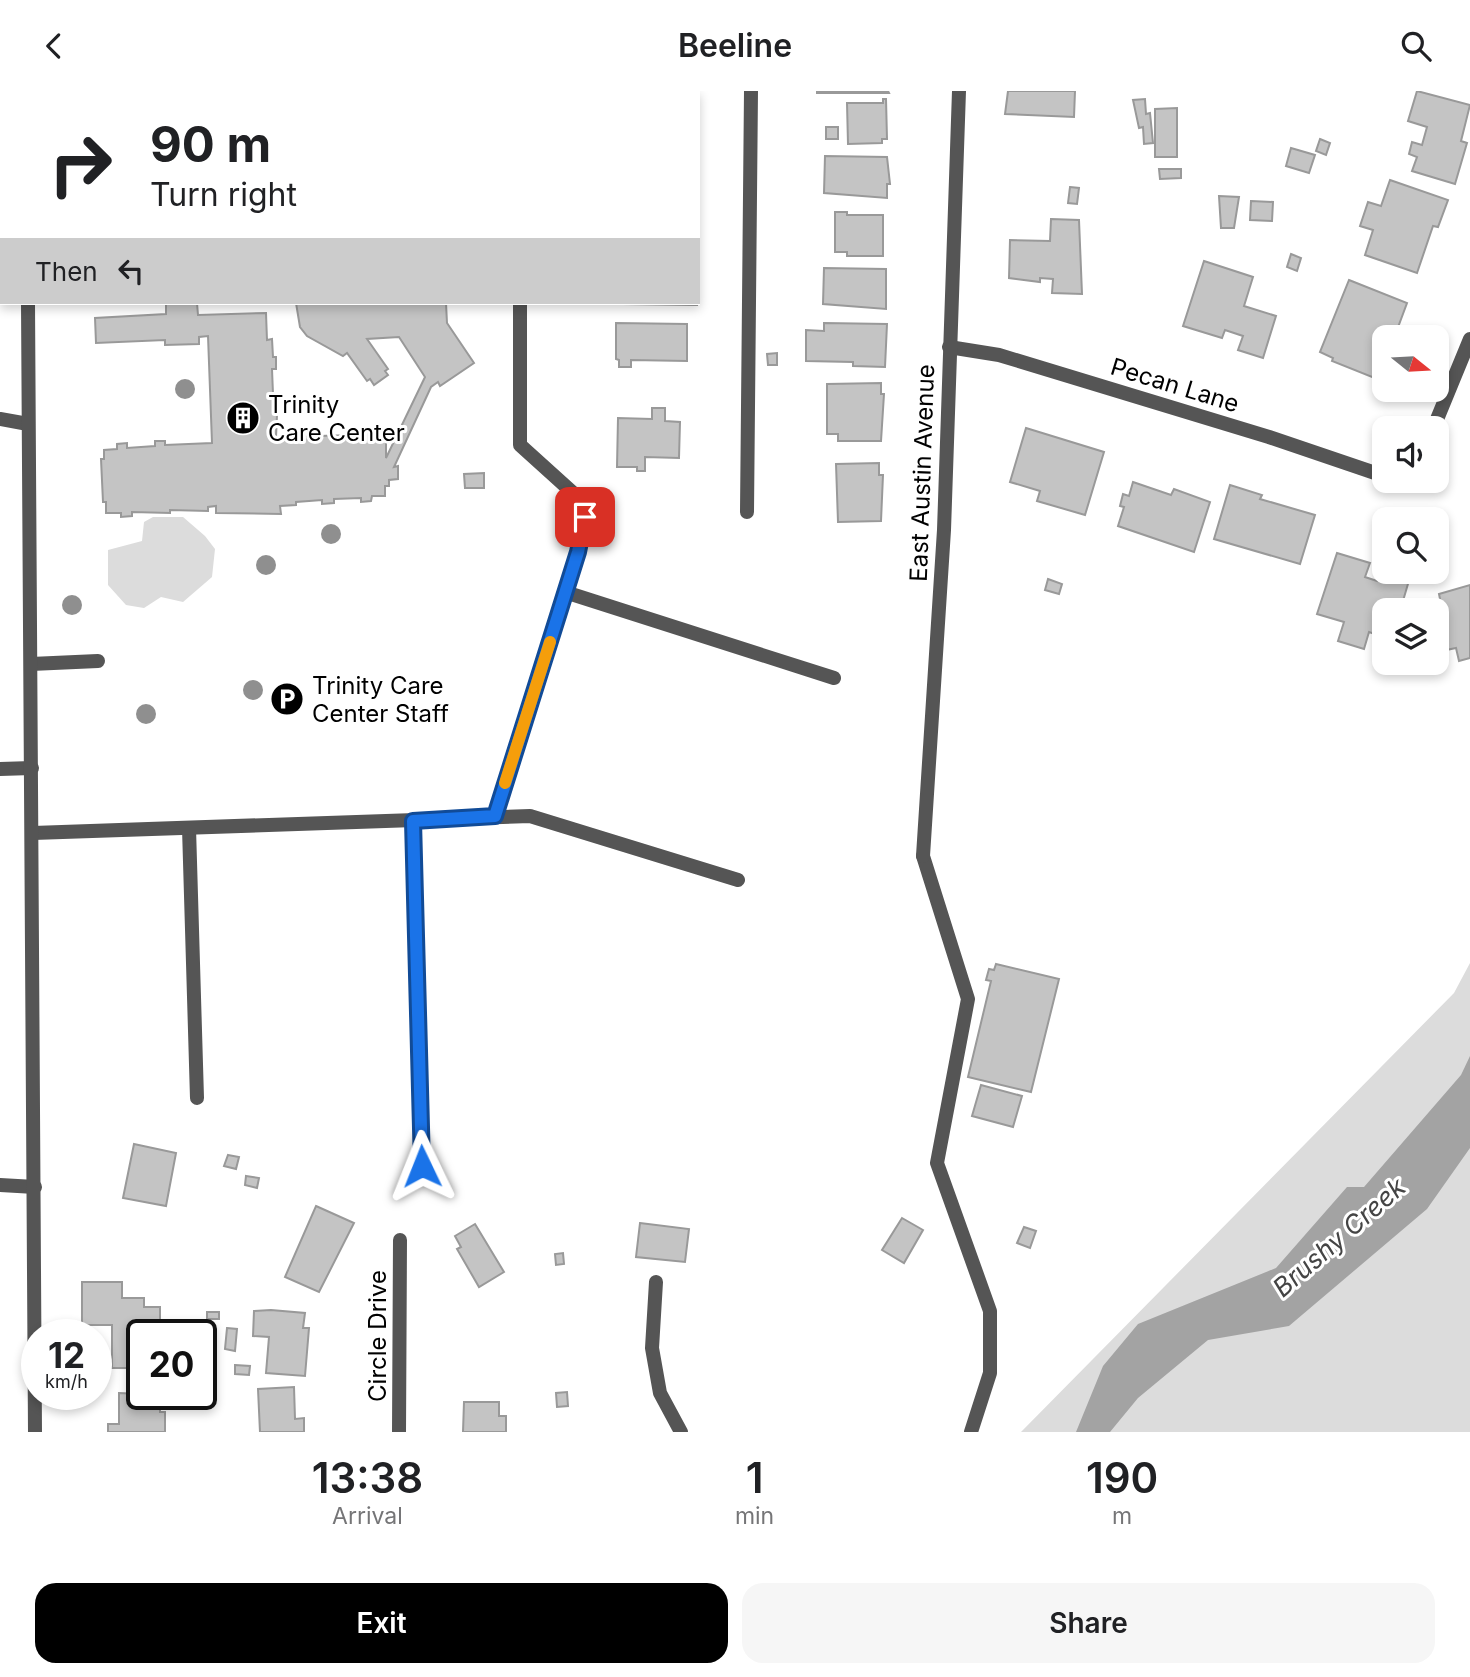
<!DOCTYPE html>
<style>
body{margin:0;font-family:Inter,sans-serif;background:#f6f6f6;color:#202124;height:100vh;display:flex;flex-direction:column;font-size:26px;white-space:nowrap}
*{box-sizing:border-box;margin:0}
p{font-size:23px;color:#757577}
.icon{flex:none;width:38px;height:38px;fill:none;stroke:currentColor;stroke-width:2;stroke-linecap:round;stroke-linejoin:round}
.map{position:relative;height:1341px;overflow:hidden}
.panel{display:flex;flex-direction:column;background:#fff;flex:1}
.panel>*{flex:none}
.top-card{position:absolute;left:0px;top:0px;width:700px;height:214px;box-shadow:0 4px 10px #0003;background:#fff;color:#202124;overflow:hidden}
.needle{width:46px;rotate:108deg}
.controls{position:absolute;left:1372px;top:234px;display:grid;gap:14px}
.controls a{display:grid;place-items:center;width:77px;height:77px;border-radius:14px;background:#fff;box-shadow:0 4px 10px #0003;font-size:35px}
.speed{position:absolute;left:21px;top:1228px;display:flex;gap:14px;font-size:35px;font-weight:700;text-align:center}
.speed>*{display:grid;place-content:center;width:91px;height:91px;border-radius:50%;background:#fff;box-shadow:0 4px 10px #0003;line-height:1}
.speed small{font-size:18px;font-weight:400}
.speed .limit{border:4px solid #111;border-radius:10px;background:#fff;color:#111}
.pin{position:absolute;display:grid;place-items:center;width:60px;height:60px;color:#fff;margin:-30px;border-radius:14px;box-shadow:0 4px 10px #0006}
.me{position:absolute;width:77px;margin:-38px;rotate:358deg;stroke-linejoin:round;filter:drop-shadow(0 0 5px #0008)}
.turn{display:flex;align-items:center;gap:24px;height:147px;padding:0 35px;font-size:32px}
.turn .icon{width:91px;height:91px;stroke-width:2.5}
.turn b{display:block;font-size:49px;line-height:60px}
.then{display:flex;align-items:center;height:66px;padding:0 35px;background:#0003;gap:14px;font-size:26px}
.eta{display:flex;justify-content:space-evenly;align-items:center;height:119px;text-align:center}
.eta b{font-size:42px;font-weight:600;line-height:49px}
.primary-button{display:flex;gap:14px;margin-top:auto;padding:14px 35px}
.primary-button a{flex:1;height:80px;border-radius:21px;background:#000;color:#fff;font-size:28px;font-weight:600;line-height:80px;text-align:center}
.primary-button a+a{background:#f6f6f6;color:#202124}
header{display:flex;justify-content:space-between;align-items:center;height:91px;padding:0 35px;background:#fff;font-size:32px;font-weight:600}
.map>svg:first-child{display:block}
.green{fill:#dcdcdc}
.water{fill:#a3a3a3}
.building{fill:#c4c4c4;stroke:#999;stroke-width:2}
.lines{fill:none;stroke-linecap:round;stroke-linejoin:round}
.lane{stroke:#555;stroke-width:14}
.street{stroke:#555;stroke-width:14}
.tree{fill:#8f8f8f}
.route-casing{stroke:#114b97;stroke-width:18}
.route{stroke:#1a73e8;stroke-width:12}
.slow{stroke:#f59e0b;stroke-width:12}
.labels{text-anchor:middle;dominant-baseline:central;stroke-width:6;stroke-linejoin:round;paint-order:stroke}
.street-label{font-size:24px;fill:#000;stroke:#fff}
.poi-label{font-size:24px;fill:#000;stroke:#fff;text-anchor:start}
.water-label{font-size:26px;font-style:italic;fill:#444;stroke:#fff}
</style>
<header><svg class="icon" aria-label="back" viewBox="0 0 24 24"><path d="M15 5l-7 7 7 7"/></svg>Beeline<svg class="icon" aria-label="search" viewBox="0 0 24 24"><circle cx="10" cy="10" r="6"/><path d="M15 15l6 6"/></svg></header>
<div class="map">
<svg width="1470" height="1341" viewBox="0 0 1470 1341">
<rect width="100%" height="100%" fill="#fff"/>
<g class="green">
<path d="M153 426H183L205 445 215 458 212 486 183 511 161 506 144 517 126 514 108 494V459L142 450 144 431Z"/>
<path d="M1470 872V1341H1021L1454 902Z"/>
</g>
<path class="water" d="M1470 965V1057L1427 1118 1289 1235 1208 1249 1138 1307 1110 1341H1076L1103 1275 1138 1233 1276 1177 1347 1096H1364L1461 984Z"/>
<g class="building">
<path d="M98 0H148L152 2H97Z"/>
<path d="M222 0H282L221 2Z"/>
<path d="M389 0H464L389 2Z"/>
<rect x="626" y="0" width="54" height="2"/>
<path d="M817 0H888L889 2H817Z"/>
<path d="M1008 0H1075L1074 26 1005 23Z"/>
<path d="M1417 0 1470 14 1461 50 1467 52 1455 93 1412 80 1417 66 1409 63 1412 51 1422 54 1427 36 1408 30Z"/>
<path d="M883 8H886L887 48H882V52L848 53 847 12H883Z"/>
<path d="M1145 8 1146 23 1150 22 1153 52 1144 53 1143 36 1139 37 1133 9Z"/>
<path d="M1177 17V66H1155V18Z"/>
<rect x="826" y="36" width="12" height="12"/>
<path d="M1320 48 1330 52 1326 64 1316 60Z"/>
<path d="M1291 57 1315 64 1309 82 1286 75Z"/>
<path d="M825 65 887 66 890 93H887V107L824 102Z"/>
<path d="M1159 78H1181V87L1160 88Z"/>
<path d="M1390 89 1448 109 1438 136 1433 135 1417 182 1365 164 1373 139 1360 135 1368 111 1381 115Z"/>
<path d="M1070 96 1079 97 1077 113 1068 112Z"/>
<path d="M1219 105 1239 106 1234 137H1221Z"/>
<path d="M1251 110 1273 111 1272 130 1250 129Z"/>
<path d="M835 121H847V124H883V165H847V161H835Z"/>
<path d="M1051 128 1079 129 1082 203 1052 202 1053 188 1040 187V191L1009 187 1010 149 1050 150Z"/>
<path d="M1291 163 1301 167 1297 180 1287 176Z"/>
<path d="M1204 170 1253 186 1244 215 1276 225 1263 267 1238 259 1243 245 1225 239 1222 247 1183 235Z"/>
<path d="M824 177 886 178V218L823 213Z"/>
<path d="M1349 189 1407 212 1394 247H1384V270L1377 288 1332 270 1333 267 1320 261Z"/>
<path d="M152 212H197L198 224 266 222 267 249 272 248 273 266H276V278H272L273 303H278L276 346 357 344V338L382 340V350H386V367L425 286 399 246 367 248 388 278 385 280 388 284 374 294 370 288 367 290 347 262 343 265 307 245 300 236 296 212H446L447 232 474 272 440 295 438 291 431 296 394 376 398 375V388L389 389V395H385V405H372L371 410 361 411V407L334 408V412L322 413V409L296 411V414L280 415 281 423 216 422V415L208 416V420L170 419V422L132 421V425L121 426V422H106V411H103L101 368H104V359L117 358V353L127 352V357L155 355V350H165V354L212 352 208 245 199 246V253L165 254V249L96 252 95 227 166 223V213Z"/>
<path d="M624 212H697V214L624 213Z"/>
<path d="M616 232 687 233V270L631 269V276H619V269L616 268Z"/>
<path d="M824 232 887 233 885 276 853 275V271L806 270V239L824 240Z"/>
<path d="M777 262V274H768L767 263Z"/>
<path d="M881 292V303H884L881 350H838V343H827V293Z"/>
<path d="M652 317H665V330L680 331 679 367 645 366V380H637V376H617L618 327 652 328Z"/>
<path d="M1026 337 1104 361 1085 424 1037 410 1040 400 1010 391Z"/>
<path d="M879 372V384H883L881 430 838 431 836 373Z"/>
<path d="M484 382V397H465L464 383Z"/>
<path d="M1133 391 1171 404 1174 398 1210 411 1194 461 1118 435 1124 416 1120 415 1123 403 1129 405Z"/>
<path d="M1230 394 1262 404 1260 408 1315 424 1300 473 1214 448Z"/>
<path d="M1337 462 1370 472 1365 486 1377 490 1380 477 1384 481 1410 486 1400 520H1384V546L1369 541 1364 558 1338 550 1344 531 1317 523Z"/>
<path d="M1048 488 1062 493 1059 503 1045 499Z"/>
<path d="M1470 494V567L1459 570 1456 557 1437 561V520L1418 519 1441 513 1439 503Z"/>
<path d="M996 873 1059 888 1031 1001 968 986 991 890 986 889 989 878 994 879Z"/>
<path d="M981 994 1022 1005 1013 1036 972 1025Z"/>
<path d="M134 1053 176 1062 166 1115 123 1107Z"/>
<path d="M228 1064 239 1066 236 1078 224 1075Z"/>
<path d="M246 1085 259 1087 257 1097 245 1094Z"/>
<path d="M316 1115 354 1132 319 1201 285 1186Z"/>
<path d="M902 1127 923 1139 904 1172 882 1159Z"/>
<path d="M640 1132 689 1138 685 1171 636 1166Z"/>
<path d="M475 1133 504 1181 479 1196 457 1158 461 1156 455 1145Z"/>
<path d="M1024 1136 1036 1140 1030 1157 1017 1152Z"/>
<path d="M563 1162 564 1173 556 1174 555 1163Z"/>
<path d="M82 1191H122V1207H144V1216H160V1244H142V1277H112V1234H82Z"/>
<path d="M271 1219 305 1222 303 1237H309L305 1285 266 1282 269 1246 253 1245 254 1220Z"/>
<rect x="207" y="1221" width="12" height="7"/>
<path d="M227 1237 237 1238 235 1260 225 1258Z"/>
<path d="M201 1270 211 1271 209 1291 201 1290Z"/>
<path d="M235 1274 250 1275 249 1284 235 1283Z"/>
<path d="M294 1296 295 1328 304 1327V1341H260L258 1298Z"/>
<path d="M567 1301 568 1315 557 1316 556 1302Z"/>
<path d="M119 1302 160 1304V1321H165V1341H108V1333H119Z"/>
<path d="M464 1311H499V1325H506V1341H463Z"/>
</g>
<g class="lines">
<g class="lane">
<path d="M0 328 28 333"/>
<path d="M747 421 751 0"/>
<path d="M565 501 834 587"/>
<path d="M31 573 98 570"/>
<path d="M0 678 32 677"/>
<path d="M413 729 422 1075"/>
<path d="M189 737 197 1007"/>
<path d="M33 742 530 725 738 789"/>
<path d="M923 765 968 908 937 1072 990 1220V1282L971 1341"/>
<path d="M0 1094 35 1096"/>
<path d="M656 1191 652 1257 660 1302 681 1341"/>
</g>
<g class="street">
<path d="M1 0 2 5"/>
<path d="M524 2V0"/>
<path d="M28 212 35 1341"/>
<path d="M949 256 999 264 1269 346 1384 385"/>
<path d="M1433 338 1470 248"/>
<path d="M1400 390 1410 394 1411 390"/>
<path d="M495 725 578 461 585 426 572 401 520 354V212"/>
<path d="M923 765 944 439 959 0"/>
<path d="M399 1341 400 1149"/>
</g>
</g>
<g class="tree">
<circle cx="185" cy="298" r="10"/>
<circle cx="331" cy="443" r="10"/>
<circle cx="266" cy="474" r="10"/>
<circle cx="72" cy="514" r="10"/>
<circle cx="253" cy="599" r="10"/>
<circle cx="146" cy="623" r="10"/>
</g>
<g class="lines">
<defs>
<path id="route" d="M422 1075 413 730 495 725 578 461 585 426"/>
</defs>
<use href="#route" class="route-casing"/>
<use href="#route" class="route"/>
<path class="slow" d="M505 692 550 551"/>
</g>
<defs>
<symbol id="building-disc" viewBox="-11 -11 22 22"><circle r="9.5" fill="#000" stroke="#fff"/><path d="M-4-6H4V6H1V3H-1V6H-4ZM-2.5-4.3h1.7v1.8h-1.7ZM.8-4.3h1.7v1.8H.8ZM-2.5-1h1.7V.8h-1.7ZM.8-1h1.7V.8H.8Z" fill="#fff"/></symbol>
<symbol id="parking-disc" viewBox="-11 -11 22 22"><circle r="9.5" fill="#000" stroke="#fff"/><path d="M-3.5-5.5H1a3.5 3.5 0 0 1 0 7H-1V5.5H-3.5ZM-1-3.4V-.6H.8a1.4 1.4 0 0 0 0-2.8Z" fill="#fff"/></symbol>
</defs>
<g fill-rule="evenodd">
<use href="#building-disc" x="224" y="308" width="38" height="38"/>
<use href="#parking-disc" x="268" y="589" width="38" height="38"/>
</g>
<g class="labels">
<g class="street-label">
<text transform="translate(1175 294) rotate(17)">Pecan Lane</text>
<text transform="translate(922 382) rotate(-88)">East Austin Avenue</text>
<text transform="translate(377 1245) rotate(-90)">Circle Drive</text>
</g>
<g class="poi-label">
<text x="268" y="313">Trinity<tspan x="268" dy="28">Care Center</tspan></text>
<text x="312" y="594">Trinity Care<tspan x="312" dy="28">Center Staff</tspan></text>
</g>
<g class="water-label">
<text transform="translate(1339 1146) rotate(-41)">Brushy Creek</text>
</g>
</g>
</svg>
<div class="controls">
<a><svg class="needle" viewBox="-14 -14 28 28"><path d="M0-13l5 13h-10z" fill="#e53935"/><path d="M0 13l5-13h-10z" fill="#757577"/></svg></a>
<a><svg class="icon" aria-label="sound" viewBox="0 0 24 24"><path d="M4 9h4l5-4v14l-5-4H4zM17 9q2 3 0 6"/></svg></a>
<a><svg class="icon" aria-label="search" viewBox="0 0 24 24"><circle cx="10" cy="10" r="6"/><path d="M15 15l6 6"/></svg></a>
<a><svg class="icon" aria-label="layers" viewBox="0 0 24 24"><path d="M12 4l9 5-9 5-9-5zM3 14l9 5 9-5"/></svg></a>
</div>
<div class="speed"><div>12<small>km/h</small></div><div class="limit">20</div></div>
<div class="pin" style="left:585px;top:426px;background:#d93025"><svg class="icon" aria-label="arrive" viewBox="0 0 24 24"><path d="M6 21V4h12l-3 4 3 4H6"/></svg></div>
<svg class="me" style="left:422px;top:1075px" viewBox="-20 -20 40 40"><path d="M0-17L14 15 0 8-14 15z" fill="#1a73e8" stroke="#fff" stroke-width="4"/></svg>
<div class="top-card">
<div class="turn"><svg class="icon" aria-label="right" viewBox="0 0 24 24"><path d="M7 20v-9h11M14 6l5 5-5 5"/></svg><div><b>90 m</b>Turn right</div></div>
<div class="then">Then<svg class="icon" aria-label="left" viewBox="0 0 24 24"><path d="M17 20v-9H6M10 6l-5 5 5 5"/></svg></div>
</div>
</div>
<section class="panel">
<div class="eta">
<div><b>13:38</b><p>Arrival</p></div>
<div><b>1</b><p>min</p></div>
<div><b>190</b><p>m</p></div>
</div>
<div class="primary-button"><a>Exit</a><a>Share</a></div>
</section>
